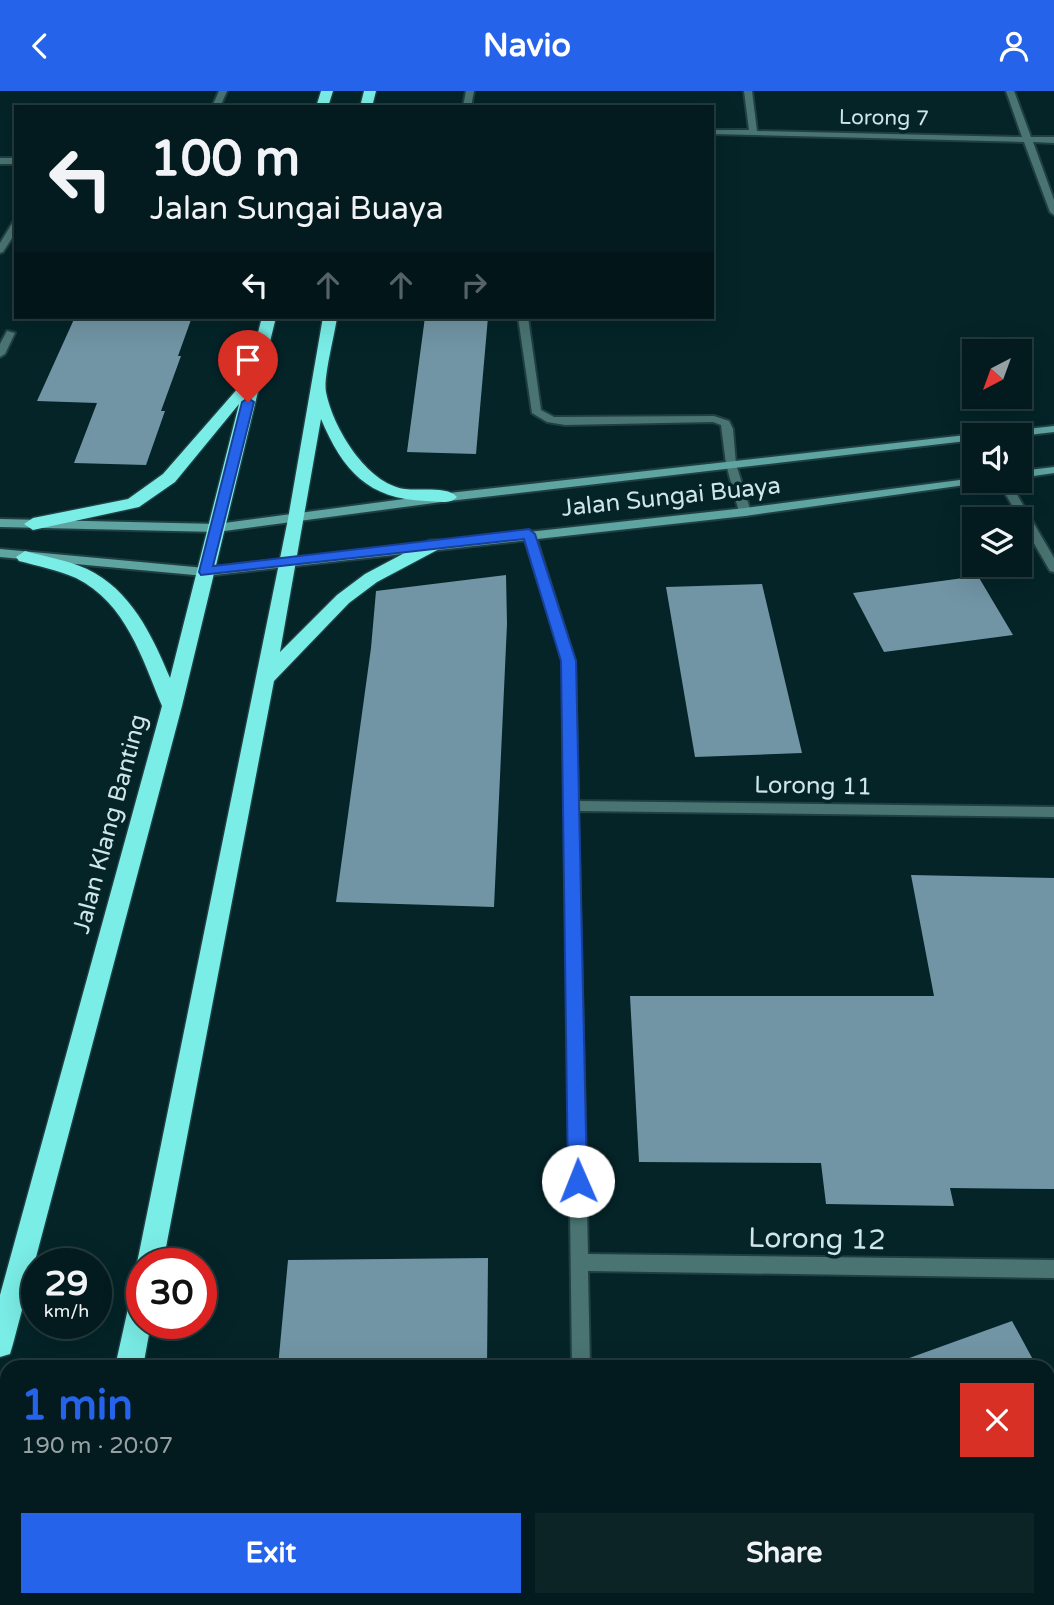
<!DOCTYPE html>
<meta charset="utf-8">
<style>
body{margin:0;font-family:"Varela Round",sans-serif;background:#0d2427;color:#f1f3f6;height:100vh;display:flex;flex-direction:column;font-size:26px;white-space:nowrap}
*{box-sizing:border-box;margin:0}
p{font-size:23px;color:#97a1a4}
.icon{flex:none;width:38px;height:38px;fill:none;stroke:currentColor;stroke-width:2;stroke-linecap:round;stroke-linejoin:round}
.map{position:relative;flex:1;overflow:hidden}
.drawer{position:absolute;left:0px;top:1269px;width:1055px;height:247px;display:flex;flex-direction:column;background:#031b1e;border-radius:21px 21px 0 0;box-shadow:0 7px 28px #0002,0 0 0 2px #24393c}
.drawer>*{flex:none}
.guide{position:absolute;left:14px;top:14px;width:700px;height:214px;border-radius:0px;box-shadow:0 7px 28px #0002,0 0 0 2px #24393c;background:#031b1e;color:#f1f3f6;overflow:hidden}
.needle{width:46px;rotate:221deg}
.controls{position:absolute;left:962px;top:248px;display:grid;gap:14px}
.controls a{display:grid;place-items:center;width:70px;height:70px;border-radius:0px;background:#031b1e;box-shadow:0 7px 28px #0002,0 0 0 2px #24393c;font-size:35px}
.speed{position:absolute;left:21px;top:1157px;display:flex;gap:14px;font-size:35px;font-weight:700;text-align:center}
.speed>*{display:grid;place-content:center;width:91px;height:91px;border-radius:50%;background:#031b1e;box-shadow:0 7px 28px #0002,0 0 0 2px #24393c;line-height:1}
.speed small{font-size:18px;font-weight:400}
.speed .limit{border:10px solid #d22;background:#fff;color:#111}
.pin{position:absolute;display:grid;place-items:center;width:60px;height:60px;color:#fff;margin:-72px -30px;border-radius:50% 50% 50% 0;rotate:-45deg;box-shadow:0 0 7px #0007}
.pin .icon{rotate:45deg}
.me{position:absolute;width:77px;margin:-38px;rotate:359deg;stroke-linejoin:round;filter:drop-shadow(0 0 5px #0008)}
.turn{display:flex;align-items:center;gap:24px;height:147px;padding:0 21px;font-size:32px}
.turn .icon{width:91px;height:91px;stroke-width:2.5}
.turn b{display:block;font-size:49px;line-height:60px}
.lanes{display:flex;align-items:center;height:66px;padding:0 21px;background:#0003;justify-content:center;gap:35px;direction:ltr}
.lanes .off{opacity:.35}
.round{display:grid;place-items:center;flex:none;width:74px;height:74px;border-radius:0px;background:#0d2427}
.head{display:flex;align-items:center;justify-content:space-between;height:119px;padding:0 21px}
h1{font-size:42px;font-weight:700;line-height:52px;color:#2563eb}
.button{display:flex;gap:14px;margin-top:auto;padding:14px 21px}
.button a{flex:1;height:80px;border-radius:0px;background:#2563eb;color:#fff;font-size:28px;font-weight:700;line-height:80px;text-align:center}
.button a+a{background:#0d2427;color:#f1f3f6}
header{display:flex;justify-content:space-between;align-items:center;height:91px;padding:0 21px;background:#2563eb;color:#fff;font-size:32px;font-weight:700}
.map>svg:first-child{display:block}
.building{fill:#7195a5}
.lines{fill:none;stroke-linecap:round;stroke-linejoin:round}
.lane-casing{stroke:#203f43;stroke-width:4}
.street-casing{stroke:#203f43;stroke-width:4}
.secondary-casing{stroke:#203f43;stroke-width:4}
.highway-casing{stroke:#203f43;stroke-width:3}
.lane{fill:#497471;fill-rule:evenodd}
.street{fill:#497471;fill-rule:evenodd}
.secondary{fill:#5ea4a0;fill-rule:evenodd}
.highway{fill:#7aede6;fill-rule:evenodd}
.route{fill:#2563eb;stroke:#184099;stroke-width:2}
.labels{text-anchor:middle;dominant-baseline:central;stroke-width:7;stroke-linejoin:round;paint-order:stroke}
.far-street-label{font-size:21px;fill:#cfe5e8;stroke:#042428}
.street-label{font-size:24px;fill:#cfe5e8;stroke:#042428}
.near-street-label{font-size:28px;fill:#cfe5e8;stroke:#042428}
</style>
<header><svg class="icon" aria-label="back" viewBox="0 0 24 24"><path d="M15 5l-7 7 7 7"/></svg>Navio<svg class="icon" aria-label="person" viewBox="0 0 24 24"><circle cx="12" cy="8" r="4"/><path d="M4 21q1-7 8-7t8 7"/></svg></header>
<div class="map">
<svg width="1054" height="1514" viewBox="0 0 1054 1514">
<rect width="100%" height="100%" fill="#042428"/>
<g class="building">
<path d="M75 226H192L178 265H181L161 320H165L146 374 74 372 97 312 37 310Z"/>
<path d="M425 226H488L476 363 407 361Z"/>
<path d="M506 484 507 533 494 816 336 811 371 557 376 500Z"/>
<path d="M978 485 1013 544 884 561 853 502Z"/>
<path d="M762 493 802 662 695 666 666 496Z"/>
<path d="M911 784 1054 787V1098L950 1097 954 1115 826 1113 821 1072 639 1071 630 905H934Z"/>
<path d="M488 1167 487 1276H278L288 1169Z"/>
<path d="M1012 1230 1037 1276H902L901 1270Z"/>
</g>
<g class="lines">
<defs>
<g id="lane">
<path d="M16 130V141L3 161 0 162V152L13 131Z"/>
<path d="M518 226H528L541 319 554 326 714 325 729 330 733 338 736 373 751 421 749 424 745 425 739 421 726 373 721 334 713 331 565 334 547 331 532 322Z"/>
<path d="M7 240 15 242 5 263 0 266V253Z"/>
</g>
<g id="street">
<path d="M219 0H227L220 16H212Z"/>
<path d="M466 0H474L471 16H463Z"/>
<path d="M744 0H752L757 40 1022 46 1006 0H1014L1031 46H1054V52L1033 51 1054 109V124L1050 121 1024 51 712 43V39H749Z"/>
<rect x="0" y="67" width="16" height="6"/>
<path d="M998 390H1009L1054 467V481L1050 480Z"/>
<path d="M529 439 535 443 575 570 578 710 1054 716V726L578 720 588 1163 1054 1169V1187L588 1180 590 1276H572L563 570 523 443Z"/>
<rect x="576" y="1508" width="20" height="6"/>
</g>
<g id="secondary">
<path d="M1054 335V341L1020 345H985L990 342Z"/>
<path d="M975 343 980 345H975V349L449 410 217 441 0 436V428L217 433 449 402Z"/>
<path d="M1054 376V382L1020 387V380Z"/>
<path d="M975 387V390H980L979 392 745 425 205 485 0 466V458L205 477 745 417Z"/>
</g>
<g id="highway">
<path d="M321 0H333L328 16H316Z"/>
<path d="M364 0H376L372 16H360Z"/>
<path d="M262 226H276L182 615 13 1253 10 1263 0 1266V1204L162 615C142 567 126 512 76 487 58 479 38 475 19 470L16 466 25 460C46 466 68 469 87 478 131 499 152 544 170 587L239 313 175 391 139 416 33 439 24 433 33 427 128 408 163 383 246 288Z"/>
<path d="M323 226H337C335 243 323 287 326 301 333 337 367 393 405 398 420 400 448 395 457 406 450 414 437 410 426 410 368 408 343 380 321 328L280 561 337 504 365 483 429 449H441L444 453 441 457 377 491 349 512 274 590 163 1172H142V1181L137 1172 288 428Z"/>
<path d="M142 1200V1232H151L143 1276H115L129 1213 133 1204Z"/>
<path d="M68 1508H98L97 1514H67Z"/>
</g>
</defs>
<use href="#lane" class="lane-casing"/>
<use href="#street" class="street-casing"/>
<use href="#secondary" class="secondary-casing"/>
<use href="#highway" class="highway-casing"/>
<use href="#lane" class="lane"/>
<use href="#street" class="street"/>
<use href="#secondary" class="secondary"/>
<use href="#highway" class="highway"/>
</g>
<path class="route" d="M248 307 254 311 213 475 529 438 535 443 576 570 587 1090 585 1097 578 1099 571 1097 568 1090 561 570 524 448 201 484 199 481 242 311Z"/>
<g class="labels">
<g class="far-street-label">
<text transform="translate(884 27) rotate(1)">Lorong 7</text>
</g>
<g class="street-label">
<text transform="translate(671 406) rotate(-6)">Jalan Sungai Buaya</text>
<text transform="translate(813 695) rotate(1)">Lorong 11</text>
<text transform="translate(110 733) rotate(-75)">Jalan Klang Banting</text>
</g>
<g class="near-street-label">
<text transform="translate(817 1148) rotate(1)">Lorong 12</text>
</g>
</g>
</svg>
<div class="controls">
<a><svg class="needle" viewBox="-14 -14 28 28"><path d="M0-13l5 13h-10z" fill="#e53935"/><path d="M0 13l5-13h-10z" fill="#97a1a4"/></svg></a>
<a><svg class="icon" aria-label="sound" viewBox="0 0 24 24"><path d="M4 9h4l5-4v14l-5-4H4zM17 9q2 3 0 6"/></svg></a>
<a><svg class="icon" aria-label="layers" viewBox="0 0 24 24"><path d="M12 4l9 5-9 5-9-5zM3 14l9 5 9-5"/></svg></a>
</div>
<div class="speed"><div>29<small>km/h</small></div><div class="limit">30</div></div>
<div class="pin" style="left:248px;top:311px;background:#d93025"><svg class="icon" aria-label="arrive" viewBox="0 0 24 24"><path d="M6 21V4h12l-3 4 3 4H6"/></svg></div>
<svg class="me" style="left:578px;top:1090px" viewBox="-20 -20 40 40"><circle r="19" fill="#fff"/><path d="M0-13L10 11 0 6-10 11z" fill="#2563eb"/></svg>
<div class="guide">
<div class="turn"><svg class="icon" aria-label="left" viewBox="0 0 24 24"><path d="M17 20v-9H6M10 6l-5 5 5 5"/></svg><div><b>100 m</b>Jalan Sungai Buaya</div></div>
<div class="lanes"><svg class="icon" aria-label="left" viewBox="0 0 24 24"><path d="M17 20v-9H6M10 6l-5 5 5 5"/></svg><svg class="icon off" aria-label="ahead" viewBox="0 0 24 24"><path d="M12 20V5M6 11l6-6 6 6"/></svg><svg class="icon off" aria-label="ahead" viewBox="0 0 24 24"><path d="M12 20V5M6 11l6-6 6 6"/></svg><svg class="icon off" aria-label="right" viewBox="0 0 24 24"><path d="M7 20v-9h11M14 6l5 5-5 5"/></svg></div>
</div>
<section class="drawer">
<div class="head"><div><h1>1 min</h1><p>190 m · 20:07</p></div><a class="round" style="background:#d93025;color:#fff"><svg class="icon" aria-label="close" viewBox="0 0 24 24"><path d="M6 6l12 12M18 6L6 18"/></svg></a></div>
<div class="button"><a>Exit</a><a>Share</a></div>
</section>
</div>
